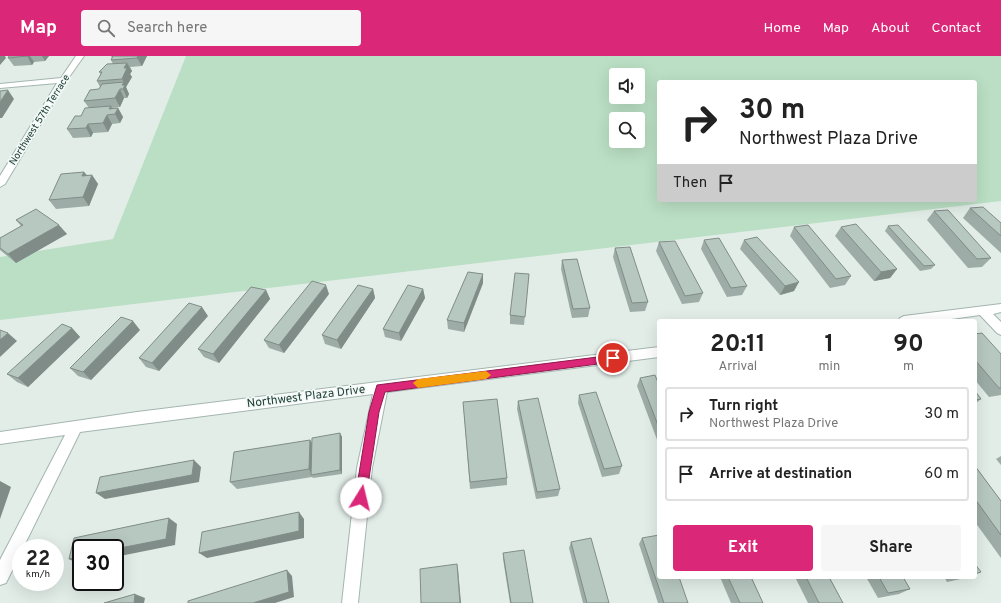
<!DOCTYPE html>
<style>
body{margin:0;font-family:Overpass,sans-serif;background:#f6f6f6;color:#222;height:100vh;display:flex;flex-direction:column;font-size:15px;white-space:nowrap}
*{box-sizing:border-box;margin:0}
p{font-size:13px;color:#767676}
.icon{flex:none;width:22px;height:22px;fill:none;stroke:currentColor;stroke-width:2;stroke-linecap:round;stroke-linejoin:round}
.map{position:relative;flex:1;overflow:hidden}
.side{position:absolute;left:657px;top:263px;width:320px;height:260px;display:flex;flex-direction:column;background:#fff;border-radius:4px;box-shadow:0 4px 16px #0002}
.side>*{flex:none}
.guide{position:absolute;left:657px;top:24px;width:320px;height:122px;border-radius:4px;box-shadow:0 4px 16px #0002;background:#fff;color:#222;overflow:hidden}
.fabs{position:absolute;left:609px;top:12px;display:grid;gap:8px}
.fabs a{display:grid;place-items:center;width:36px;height:36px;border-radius:4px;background:#fff;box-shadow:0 4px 16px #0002;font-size:20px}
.speed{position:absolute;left:12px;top:483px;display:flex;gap:8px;font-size:20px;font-weight:700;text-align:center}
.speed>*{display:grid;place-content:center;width:52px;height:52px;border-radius:50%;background:#fff;box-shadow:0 4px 16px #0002;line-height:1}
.speed small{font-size:10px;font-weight:400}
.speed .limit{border:2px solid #111;border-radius:6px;background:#fff;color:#111}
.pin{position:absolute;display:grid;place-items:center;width:34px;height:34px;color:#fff;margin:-17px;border:2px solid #fff;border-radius:50%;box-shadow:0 1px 4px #0007}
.me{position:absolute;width:44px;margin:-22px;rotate:9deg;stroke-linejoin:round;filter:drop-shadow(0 0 3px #0008)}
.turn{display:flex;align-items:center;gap:14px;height:84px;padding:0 16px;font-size:18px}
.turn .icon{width:52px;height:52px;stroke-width:2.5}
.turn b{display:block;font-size:28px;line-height:34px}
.then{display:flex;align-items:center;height:38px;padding:0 16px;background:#0003;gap:8px;font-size:15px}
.eta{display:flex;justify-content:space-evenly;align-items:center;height:68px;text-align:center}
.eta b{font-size:24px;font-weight:700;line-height:28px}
.primary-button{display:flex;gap:8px;margin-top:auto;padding:8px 16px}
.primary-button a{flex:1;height:46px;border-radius:4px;background:#db2777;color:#fff;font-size:16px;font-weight:700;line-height:46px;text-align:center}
.primary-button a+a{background:#f6f6f6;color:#222}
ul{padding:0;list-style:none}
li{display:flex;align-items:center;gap:12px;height:54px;margin:0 8px 6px;padding:0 8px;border:2px solid #e0e0e0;border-radius:4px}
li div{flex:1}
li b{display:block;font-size:15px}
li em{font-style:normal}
header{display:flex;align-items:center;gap:24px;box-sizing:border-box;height:56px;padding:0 20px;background:#db2777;color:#fff}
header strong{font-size:19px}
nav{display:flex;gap:22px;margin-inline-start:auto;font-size:14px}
.search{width:280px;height:36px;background:#f6f6f6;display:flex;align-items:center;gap:10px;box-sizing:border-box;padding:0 14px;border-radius:4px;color:#767676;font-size:15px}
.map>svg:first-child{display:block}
.green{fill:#badfc4;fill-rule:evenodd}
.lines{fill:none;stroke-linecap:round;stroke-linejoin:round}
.street-casing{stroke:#a4b5af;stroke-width:2}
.street{fill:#fff;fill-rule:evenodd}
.wall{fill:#9daca6}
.shaded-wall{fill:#808c87}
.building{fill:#b7c8c1;stroke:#808c87}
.route{fill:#db2777;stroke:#8e194d}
.slow{fill:#f59e0b}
.labels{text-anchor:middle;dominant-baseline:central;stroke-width:3.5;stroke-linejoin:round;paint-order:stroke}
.far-street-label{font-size:10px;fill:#213e37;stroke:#f2f9f6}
.street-label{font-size:12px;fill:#213e37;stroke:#f2f9f6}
</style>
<header>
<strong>Map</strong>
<div class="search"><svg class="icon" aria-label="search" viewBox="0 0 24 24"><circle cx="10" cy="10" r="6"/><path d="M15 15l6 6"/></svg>Search here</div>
<nav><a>Home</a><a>Map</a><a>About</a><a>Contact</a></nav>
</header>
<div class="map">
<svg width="1001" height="547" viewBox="0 0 1001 547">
<rect width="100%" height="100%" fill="#e2ede8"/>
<path class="green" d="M186 0H1001V145L0 264V201L113 183ZM616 19H638V41H616ZM659 26H975V144H659ZM616 63H638V85H616Z"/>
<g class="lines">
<defs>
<g id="street">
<path d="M76 0H84L67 24 5 128 0 131V120L57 27 0 32V28L61 22Z"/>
<path d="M1001 248V256L993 258 1001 266V279L997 277 980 259 937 265H898L900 262 904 260Z"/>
<path d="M659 291V301L387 336 372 412 358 547H342L357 412 373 338 80 376 23 492H21V496L6 527 0 529V504L65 379 0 388V376L137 356Z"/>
</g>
</defs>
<use href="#street" class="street-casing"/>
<use href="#street" class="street"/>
</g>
<g class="wall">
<path d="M9 0H49L45 5 34 6 32 9 14 10 8 2Z"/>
<path d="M111 0H147L142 10 130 11 132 15 130 18 132 21 126 31 129 38 127 42H124L120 51 112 52H118L123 61 120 67 112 68 108 76 93 77 91 81 73 82 67 73 89 52 84 45 99 33 100 31 97 25 101 18 99 16 113 8 111 4 112 2Z"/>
<path d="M84 116 87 119H92L98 128 89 150 56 153 49 144Z"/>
<path d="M970 152 1001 167V197L963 162Z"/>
<path d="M934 155 991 202 982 211 968 212 927 164Z"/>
<path d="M16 164 67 178 16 207 0 194V182L21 170Z"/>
<path d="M888 170 935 209 931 213 920 215 885 175Z"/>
<path d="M794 171 851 220 845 229 830 232 790 180Z"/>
<path d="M841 171 897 213 890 222 874 225 835 180Z"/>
<path d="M704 184 747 230 742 239 727 241 701 193Z"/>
<path d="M744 184 794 235 780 239 740 193Z"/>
<path d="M659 186 703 237 699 246 682 248 656 195Z"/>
<path d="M615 192 648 246 645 255 630 256 613 201Z"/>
<path d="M562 204 590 252 588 261 572 262 561 213Z"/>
<path d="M529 218 524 269 510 268V259Z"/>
<path d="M483 227 464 276 448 273 447 264Z"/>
<path d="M373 233 375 242 341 293 325 288 322 279Z"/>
<path d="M423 233 425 242 401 285 385 281 383 273Z"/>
<path d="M266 234 270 243 219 307 204 301 198 293Z"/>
<path d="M329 238 284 297 269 292 264 284Z"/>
<path d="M208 260 159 315 146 311 139 302Z"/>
<path d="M72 272 80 281 28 331 17 326 7 318Z"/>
<path d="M140 274 91 324 78 320 70 312Z"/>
<path d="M975 278 1001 298V339L989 341 975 324Z"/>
<path d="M640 322 659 329V389L637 330Z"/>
<path d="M975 335 981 343 975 348Z"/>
<path d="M579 339 622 410 619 418 602 421 578 347Z"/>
<path d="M518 345 560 433 558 440 536 443 517 353Z"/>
<path d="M463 346 507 422V429L470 433Z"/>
<path d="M340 377 342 381V418L313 422 312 421 237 433 230 426 310 384 312 387Z"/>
<path d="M1001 400V409L996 403Z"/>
<path d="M975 410 1001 445V502L975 466Z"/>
<path d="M642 482 688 547H658L639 488Z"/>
<path d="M571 486 609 547H583L569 492Z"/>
<path d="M503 497 533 547H510L503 503Z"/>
<path d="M720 521H751L763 547H731Z"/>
<path d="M795 521H829L843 547H808Z"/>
<path d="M866 521H903L910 533 899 538 878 542Z"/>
<path d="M944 521H970L947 526Z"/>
</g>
<g class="shaded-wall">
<path d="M0 0H5L6 2 0 9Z"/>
<path d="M27 0H30L34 6 32 9Z"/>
<path d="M42 0H49L45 5Z"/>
<path d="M138 0H147L142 10 137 2Z"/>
<path d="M127 7 132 15 130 18 132 21 126 31 129 38 127 42 123 33 122 29 124 26 122 23 124 12Z"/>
<path d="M120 33 124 42 120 51 115 42Z"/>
<path d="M8 34 14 43 2 62H0V46Z"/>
<path d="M111 50 115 58 118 52 123 61 120 67 115 58 109 53Z"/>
<path d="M107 59 112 68 108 76 103 67Z"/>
<path d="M88 68 93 77 91 81 86 72Z"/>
<path d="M84 116 90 124 92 119 98 128 89 150 83 141 82 120Z"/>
<path d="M59 169 67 178 16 207 8 198Z"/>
<path d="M897 213 890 222 874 225 881 216Z"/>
<path d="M483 218V227L464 276V267Z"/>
<path d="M799 226 794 235 780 239 785 230Z"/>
<path d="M326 229 329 238 284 297 279 289Z"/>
<path d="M373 233 375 242 341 293 337 284Z"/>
<path d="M423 233 425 242 401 285 399 277Z"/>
<path d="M266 234 270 243 219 307 213 298Z"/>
<path d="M202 251 208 260 159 315 152 307Z"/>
<path d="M133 265 140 274 91 324 83 316Z"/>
<path d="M72 272 80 281 28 331 18 322Z"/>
<path d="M8 277 17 285 0 301V284Z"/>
<path d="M340 377 342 381V418L340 414Z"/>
<path d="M310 384 314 391 312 419 309 413Z"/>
<path d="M194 404 201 411 199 426 105 443 96 437Z"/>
<path d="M0 425 11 431 0 463Z"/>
<path d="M299 456 304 463V482L207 502 199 497Z"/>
<path d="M169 462 177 468 175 489 115 501V493Z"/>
<path d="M81 501V509H80L69 503Z"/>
<path d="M457 508 458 513 461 547H460Z"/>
<path d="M287 514 292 520 294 541 275 547H253Z"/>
<path d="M135 538 145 542 144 547H134Z"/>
</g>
<g class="building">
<path d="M9 0H27L8 2Z"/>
<path d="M113 0H138L137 2 111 4Z"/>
<path d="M127 7 124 12H127L122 23 97 25 102 16H99L107 8Z"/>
<path d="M124 26 122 29H125L123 33H120L115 42 84 45 90 34 99 33 102 28Z"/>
<path d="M8 34 0 46V35Z"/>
<path d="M111 50 109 53 118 52 115 58 107 59 103 67 88 68 86 72 67 73 75 60H81L85 52Z"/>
<path d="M84 116 82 120 92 119 83 141 49 144 61 118Z"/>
<path d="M983 151 1001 167V180L970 152Z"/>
<path d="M36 153 59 169 8 198 0 192V182L23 169 16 164Z"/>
<path d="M948 154 991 202 977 203 934 155Z"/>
<path d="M856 168 897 213 881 216 841 171Z"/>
<path d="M808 169 851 220 836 223 794 171Z"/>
<path d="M898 169 935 209 924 210 888 170Z"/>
<path d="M757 181 799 226 785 230 744 184Z"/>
<path d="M719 182 747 230 731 232 704 184Z"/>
<path d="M675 185 703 237 685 240 659 186Z"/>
<path d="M630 191 648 246 632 247 615 192Z"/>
<path d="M577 203 590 252 573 253 562 204Z"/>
<path d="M468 216 483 218 464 267 447 264Z"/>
<path d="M515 217 529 218 525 261 510 259Z"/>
<path d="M312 225 326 229 279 289 264 284Z"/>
<path d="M358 229 373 233 337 284 322 279Z"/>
<path d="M408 229 423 233 399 277 383 273Z"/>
<path d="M251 231 266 234 213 298 198 293Z"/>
<path d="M189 247 202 251 152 307 139 302Z"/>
<path d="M121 261 133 265 83 316 70 312Z"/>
<path d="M62 268 72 272 18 322 7 318Z"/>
<path d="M0 274 8 277 0 284Z"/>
<path d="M982 277 1001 298V332H999L975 304V278Z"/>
<path d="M655 319 659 329V372L640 322Z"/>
<path d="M975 335 981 343 975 344Z"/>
<path d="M596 336 622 410 604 413 579 339Z"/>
<path d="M538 342 560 433 537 436 518 345Z"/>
<path d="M497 343 507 422 470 426 463 346Z"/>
<path d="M340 377V414L311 419 312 382Z"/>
<path d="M310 384 309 413 230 426 234 396Z"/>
<path d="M194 404 192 419 96 437 100 421Z"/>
<path d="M975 410 1001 445V479L975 443Z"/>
<path d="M299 456V475L199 497 202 476Z"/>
<path d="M169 462 166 483 115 493V492H81V501L69 503 74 482Z"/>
<path d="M659 479V521H679L688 547H664L642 482Z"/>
<path d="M591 482 609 547H587L571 486Z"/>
<path d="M524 494 533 547H511L503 497Z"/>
<path d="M457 508 460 547H421L420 513Z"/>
<path d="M975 508 981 516 975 518Z"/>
<path d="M287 514 289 536 253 547H188V545Z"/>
<path d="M728 521H751L763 547H740Z"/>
<path d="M806 521H829L843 547H819Z"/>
<path d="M879 521H903L910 533 888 537Z"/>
<path d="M135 538 134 547H104Z"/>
</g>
<path class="route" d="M613 299 617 302 613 306 385 336 379 356 366 442 365 446 361 448 357 446 355 442 369 356 377 329Z"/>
<path class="slow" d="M486 315 491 319 486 323 418 332 413 327 418 323Z"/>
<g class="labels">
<g class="far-street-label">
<text transform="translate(40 64) rotate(-58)">Northwest 57th Terrace</text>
</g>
<g class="street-label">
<text transform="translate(306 341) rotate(-7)">Northwest Plaza Drive</text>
</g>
</g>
</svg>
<div class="fabs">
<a><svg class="icon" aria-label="sound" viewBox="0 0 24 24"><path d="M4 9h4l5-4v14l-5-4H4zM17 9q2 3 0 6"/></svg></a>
<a><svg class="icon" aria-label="search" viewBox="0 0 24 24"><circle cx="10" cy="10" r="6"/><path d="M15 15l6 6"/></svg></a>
</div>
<div class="speed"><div>22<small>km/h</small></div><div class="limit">30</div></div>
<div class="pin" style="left:613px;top:302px;background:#d93025"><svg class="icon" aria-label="arrive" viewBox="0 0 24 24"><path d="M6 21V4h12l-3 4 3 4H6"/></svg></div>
<svg class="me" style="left:361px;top:442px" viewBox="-20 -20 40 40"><circle r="19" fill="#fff"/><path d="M0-13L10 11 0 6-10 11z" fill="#db2777"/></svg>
<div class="guide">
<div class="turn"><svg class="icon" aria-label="right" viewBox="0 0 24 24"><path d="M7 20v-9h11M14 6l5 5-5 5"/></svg><div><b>30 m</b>Northwest Plaza Drive</div></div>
<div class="then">Then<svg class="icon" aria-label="arrive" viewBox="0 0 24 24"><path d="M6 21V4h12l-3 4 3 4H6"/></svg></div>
</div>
<section class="side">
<div class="eta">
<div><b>20:11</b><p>Arrival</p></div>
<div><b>1</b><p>min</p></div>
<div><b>90</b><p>m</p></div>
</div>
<ul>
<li><svg class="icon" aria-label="right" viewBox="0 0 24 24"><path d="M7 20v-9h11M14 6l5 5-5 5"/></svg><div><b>Turn right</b><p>Northwest Plaza Drive</p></div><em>30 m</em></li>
<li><svg class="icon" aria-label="arrive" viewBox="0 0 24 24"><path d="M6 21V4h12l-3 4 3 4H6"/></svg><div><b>Arrive at destination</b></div><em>60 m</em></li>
</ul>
<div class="primary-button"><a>Exit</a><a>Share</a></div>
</section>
</div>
